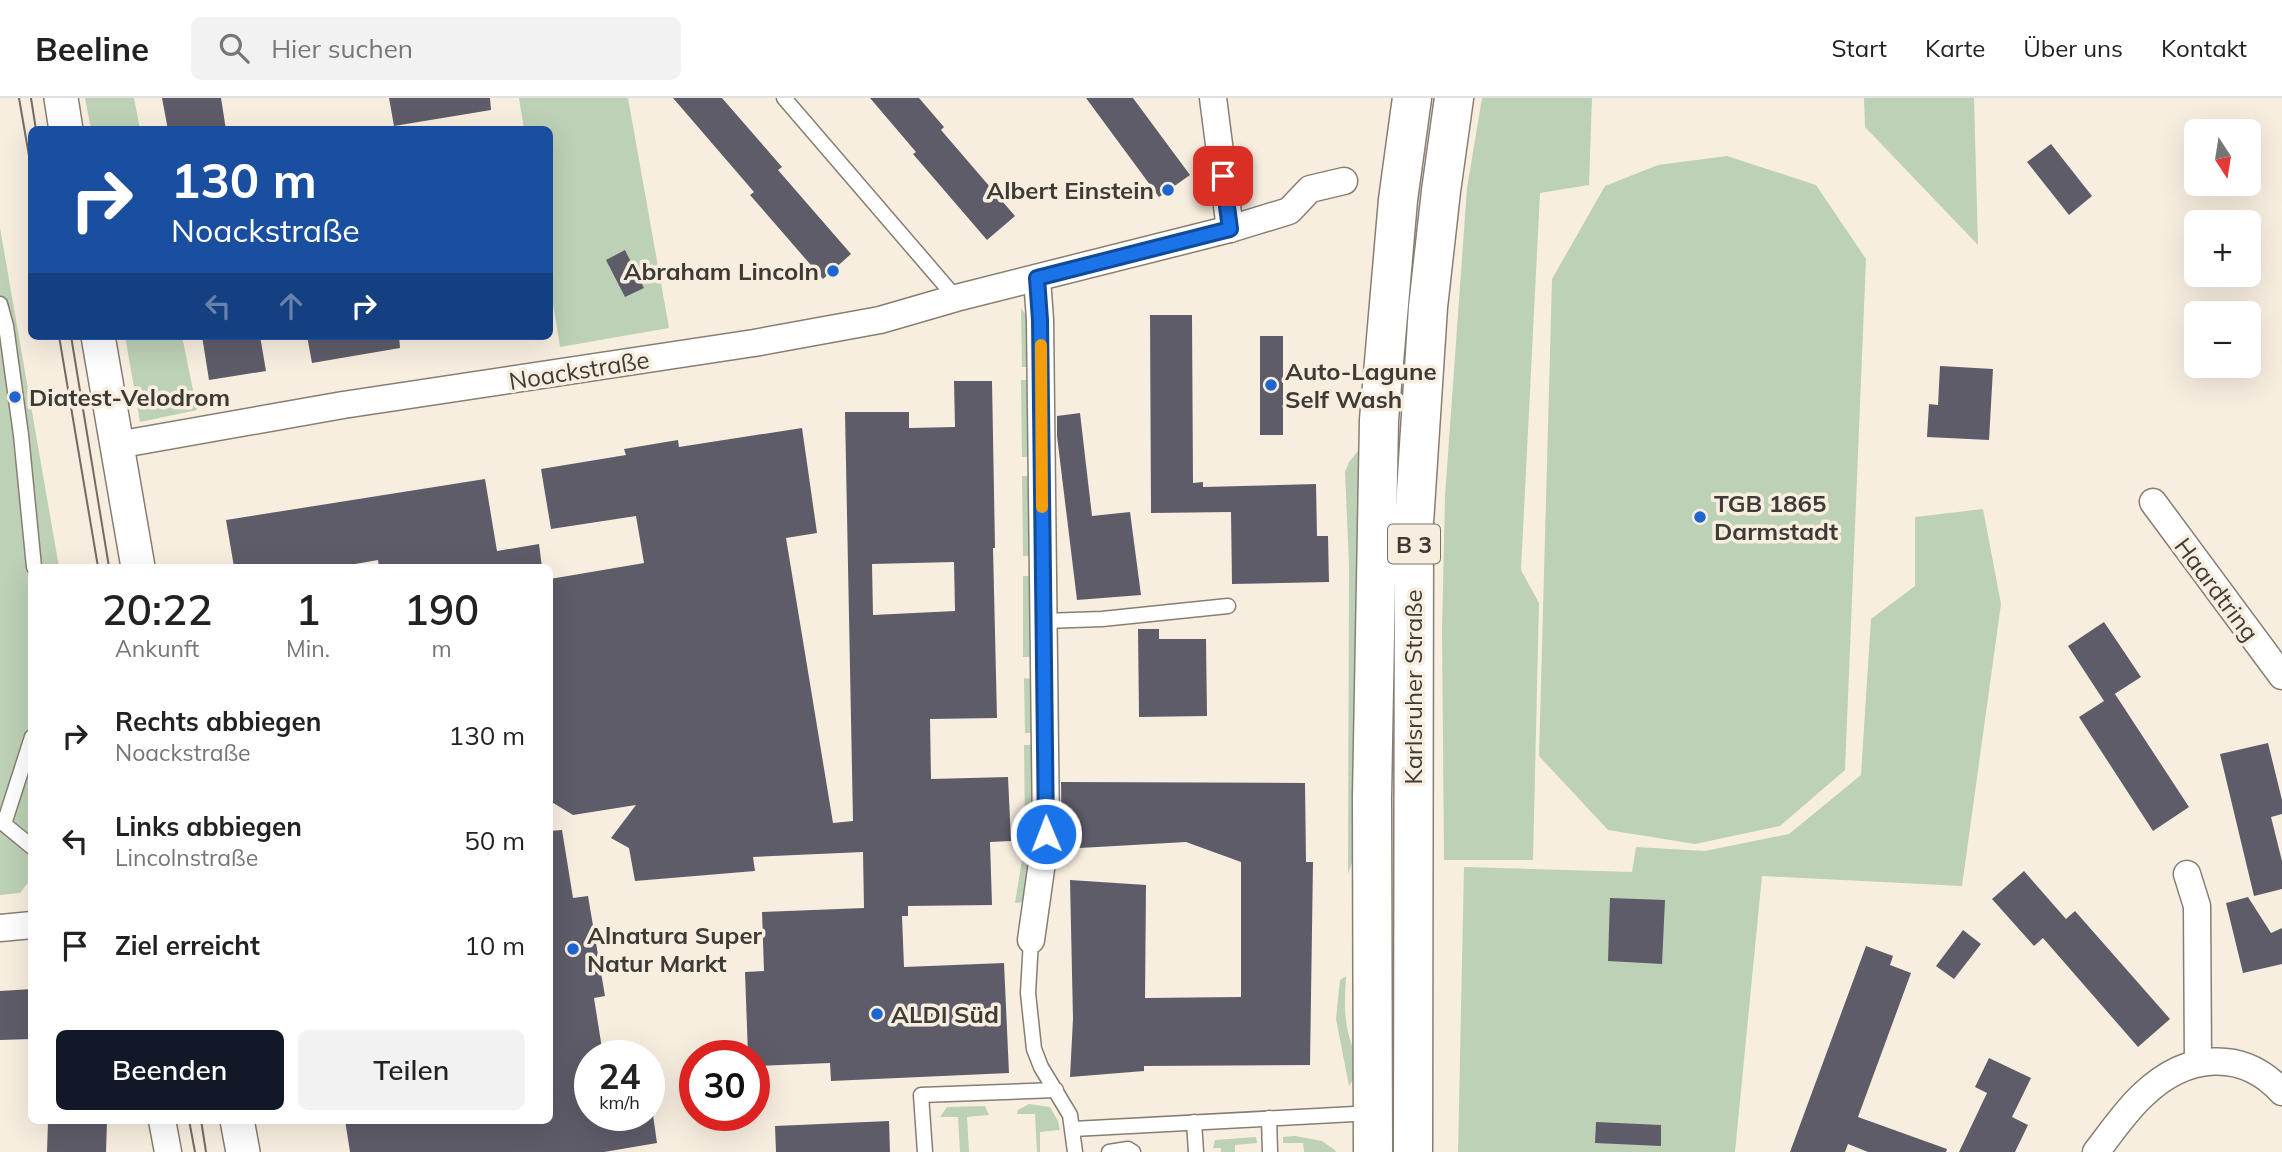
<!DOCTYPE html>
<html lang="de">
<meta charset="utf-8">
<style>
body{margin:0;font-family:Mulish,sans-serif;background:#f2f2f2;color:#222;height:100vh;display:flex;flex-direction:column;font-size:26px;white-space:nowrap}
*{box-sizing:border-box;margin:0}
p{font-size:23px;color:#767676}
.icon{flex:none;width:38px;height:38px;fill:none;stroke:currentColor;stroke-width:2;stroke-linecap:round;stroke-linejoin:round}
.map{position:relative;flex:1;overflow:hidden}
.side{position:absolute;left:28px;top:466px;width:525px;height:560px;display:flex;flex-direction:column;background:#fff;border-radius:10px;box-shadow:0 7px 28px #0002}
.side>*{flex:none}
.guide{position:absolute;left:28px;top:28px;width:525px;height:214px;border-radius:10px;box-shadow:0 7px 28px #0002;background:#1a4fa0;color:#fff;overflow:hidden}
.needle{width:46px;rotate:168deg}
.buttons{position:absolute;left:2184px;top:21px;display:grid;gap:14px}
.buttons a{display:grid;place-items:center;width:77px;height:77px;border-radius:10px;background:#fff;box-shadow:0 7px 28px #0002;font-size:35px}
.speed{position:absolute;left:574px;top:942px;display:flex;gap:14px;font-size:35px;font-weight:700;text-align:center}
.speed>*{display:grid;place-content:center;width:91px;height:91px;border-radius:50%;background:#fff;box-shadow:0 7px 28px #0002;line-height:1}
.speed small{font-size:18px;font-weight:400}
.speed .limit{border:10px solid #d22;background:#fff;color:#111}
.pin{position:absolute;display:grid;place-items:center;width:60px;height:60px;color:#fff;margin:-30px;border-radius:14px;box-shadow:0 4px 10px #0006}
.me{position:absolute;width:77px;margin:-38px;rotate:359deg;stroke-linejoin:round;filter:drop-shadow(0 0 5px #0008)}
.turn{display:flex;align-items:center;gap:24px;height:147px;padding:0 28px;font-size:32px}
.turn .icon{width:91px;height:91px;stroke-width:2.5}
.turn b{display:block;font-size:49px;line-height:60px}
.lanes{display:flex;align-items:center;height:66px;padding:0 28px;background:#0003;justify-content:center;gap:35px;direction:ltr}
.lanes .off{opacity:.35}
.eta{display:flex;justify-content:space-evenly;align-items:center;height:119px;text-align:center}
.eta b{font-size:42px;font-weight:600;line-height:49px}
.button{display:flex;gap:14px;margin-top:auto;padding:14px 28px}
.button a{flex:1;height:80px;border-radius:10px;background:#111827;color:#fff;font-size:28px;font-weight:600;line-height:80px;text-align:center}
.button a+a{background:#f2f2f2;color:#222}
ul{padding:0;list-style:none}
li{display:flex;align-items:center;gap:21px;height:105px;padding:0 28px}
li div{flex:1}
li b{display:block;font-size:26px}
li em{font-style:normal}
header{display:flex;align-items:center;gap:42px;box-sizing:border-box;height:98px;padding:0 35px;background:#fff;border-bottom:2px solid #e0e0e0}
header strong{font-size:33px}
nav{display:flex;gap:38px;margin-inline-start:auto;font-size:24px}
.search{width:490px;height:63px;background:#f2f2f2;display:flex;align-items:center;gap:18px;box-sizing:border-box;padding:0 24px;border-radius:10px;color:#767676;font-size:26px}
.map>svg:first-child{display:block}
.green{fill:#bdd1b6}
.building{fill:#5f5c6a;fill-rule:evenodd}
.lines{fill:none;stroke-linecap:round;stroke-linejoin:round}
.service-casing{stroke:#877e72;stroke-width:17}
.minor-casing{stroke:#877e72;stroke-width:29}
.tertiary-casing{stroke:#877e72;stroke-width:36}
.primary-casing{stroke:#877e72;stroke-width:41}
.service{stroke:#fff;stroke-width:14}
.minor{stroke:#fff;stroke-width:26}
.tertiary{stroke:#fff;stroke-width:33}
.primary{stroke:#fff;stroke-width:38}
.tram{stroke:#726c65;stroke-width:2}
.route-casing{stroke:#114b97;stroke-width:18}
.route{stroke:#1a73e8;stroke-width:12}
.slow{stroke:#f59e0b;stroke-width:12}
.poi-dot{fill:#1f65d0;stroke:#f8eee0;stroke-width:2.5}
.labels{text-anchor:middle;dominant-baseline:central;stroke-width:7;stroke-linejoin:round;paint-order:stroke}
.shield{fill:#f8eee0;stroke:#767068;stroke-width:2}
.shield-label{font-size:23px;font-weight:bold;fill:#3e3a35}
.poi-label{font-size:24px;font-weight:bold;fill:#3e3a35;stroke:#f8eee0;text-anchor:start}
.street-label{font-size:24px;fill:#3e3a35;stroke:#f8eee0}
</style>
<header>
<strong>Beeline</strong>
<div class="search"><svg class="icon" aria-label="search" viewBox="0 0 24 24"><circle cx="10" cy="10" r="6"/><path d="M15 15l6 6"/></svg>Hier suchen</div>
<nav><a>Start</a><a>Karte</a><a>Über uns</a><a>Kontakt</a></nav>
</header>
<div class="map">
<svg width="2282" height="1054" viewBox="0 0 2282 1054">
<rect width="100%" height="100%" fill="#f8eee0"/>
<g class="green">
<path d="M85 0H134L140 31H91Z"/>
<path d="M519 0H628L669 230 560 249 550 187V32L524 31Z"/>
<path d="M1482 0H1592L1589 87 1540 95 1521 472 1539 505 1533 762H1444L1442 532 1445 398 1467 90Z"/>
<path d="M1864 0H1974L1978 147 1865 29Z"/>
<path d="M1727 58 1816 87 1866 161 1845 672 1780 728 1695 746 1608 732 1539 658 1552 181 1605 88 1658 67Z"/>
<path d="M0 130 59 469H32L31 781 20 795 0 797Z"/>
<path d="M1021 210 1027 219 1030 269H1022Z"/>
<path d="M125 238H182L197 312 140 324Z"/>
<path d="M1021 282H1029L1030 359H1022Z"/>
<path d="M1362 348 1357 750 1348 776 1349 467 1345 374 1349 364Z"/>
<path d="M1022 378H1031L1032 458H1023Z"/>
<path d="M1983 411 2001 506 1962 788 1762 778 1735 1054H1458L1464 769 1632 774 1636 749 1705 753 1789 736 1861 677 1871 521 1915 488V419Z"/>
<path d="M1023 478H1031L1032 559H1023Z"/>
<path d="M1024 580 1032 581V635H1025Z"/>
<path d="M1024 647H1032L1033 730H1025Z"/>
<path d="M1025 743H1033L1023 804 1015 805Z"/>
<path d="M1346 878C1345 895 1344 913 1347 929 1351 952 1364 968 1349 988L1336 921 1340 882Z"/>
<path d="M1029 1006 1050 1009 1058 1023 1060 1032 1040 1034V1054H1037L1035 1016H1017L1018 1012Z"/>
<path d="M985 1008 989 1017 967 1019 969 1054H960L958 1019H940L947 1009Z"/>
<path d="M1295 1038 1322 1043 1335 1052 1336 1054H1304L1303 1045H1283V1039Z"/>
<path d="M1256 1039 1257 1045 1235 1047V1054H1221V1050H1213L1215 1042Z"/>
</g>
<g class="building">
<path d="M162 0H221L226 32H168Z"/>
<path d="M389 0H490L491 12 394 28Z"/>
<path d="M673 0H722L782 69 778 72 851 156 823 181 750 97 754 94Z"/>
<path d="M870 0H919L944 29 941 32 1015 118 987 142 913 56 916 54Z"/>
<path d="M1086 0H1133L1190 77 1159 99Z"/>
<path d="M2051 46 2092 98 2069 117 2027 64Z"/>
<path d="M625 152 644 190 625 199 606 162Z"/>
<path d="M1150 217H1192L1193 385 1203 384V389L1316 386 1317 438H1328L1329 484 1232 486 1231 414 1151 415Z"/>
<path d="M202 238H260L266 273 209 282Z"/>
<path d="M307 238H399L400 250 312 265Z"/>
<rect x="1260" y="238" width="23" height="99"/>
<path d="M1940 268 1993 271 1989 342 1927 339 1929 306 1938 307Z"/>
<path d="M954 283H992L995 450H993L997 620 930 621 931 681 1008 679 1011 743 990 744 992 807 908 808V818H902L904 869 1004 865 1009 975 831 983 830 965 754 968V957H748L745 874 764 873 762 814 864 810 863 754 753 759 755 773 635 783 629 750 611 740 636 707 573 717 550 703V481L644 465 636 418 551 431 541 371 626 357 624 351 678 342 679 349 802 330 817 435 786 440 833 725 853 723 845 314H909V330L955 329ZM954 464 955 513 873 517 872 466Z"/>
<path d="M1080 315 1092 418 1130 414 1141 497 1077 502 1057 338V318Z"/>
<path d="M485 381 497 453 539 446 542 469H379L378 462 338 469H234L226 422Z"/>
<path d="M2104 524 2141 579 2113 597 2115 596 2189 709 2153 733 2079 619 2104 603 2068 548Z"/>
<path d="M1138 531H1159V541H1206L1207 618 1139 619Z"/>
<path d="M2268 645 2282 702V716L2271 719 2282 763V791L2254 798 2220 656Z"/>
<path d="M1061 684 1305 685 1306 764H1313L1310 967 1144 968V973L1070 979 1073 921 1070 782 1146 787 1145 900 1241 899V764L1186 744 1062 751Z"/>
<path d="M562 732 573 800 588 798 605 898 594 900 603 957H590V1017H653L657 1045 604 1054H350L345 1022H550V733Z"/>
<path d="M2024 773 2066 821 2075 813 2170 921 2138 949 2043 840 2034 848 1992 801Z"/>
<path d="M2248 799 2271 835 2282 830V866L2243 875 2226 805Z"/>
<path d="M1610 800 1665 802 1662 866 1608 863Z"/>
<path d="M1963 832 1981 846 1954 881 1936 868Z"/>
<path d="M1866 848 1893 858 1890 867 1911 875 1858 1019 1947 1051 1946 1054H1868L1848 1046 1845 1054H1790Z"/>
<path d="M32 891V941L0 942V893Z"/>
<path d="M1989 960 2031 980 2012 1019 2028 1027 2015 1054H1959L1987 995 1975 989Z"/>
<path d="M48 1022H107L106 1054H47Z"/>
<path d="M889 1023 890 1054H776L775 1028Z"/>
<path d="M1596 1024 1661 1027V1048L1595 1045Z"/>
</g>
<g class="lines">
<defs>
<g id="service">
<path d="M784 0 956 200"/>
<path d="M0 206 6 228 21 337 34 469"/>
<path d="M1044 523 1102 521 1228 508"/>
<path d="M32 639 4 726 32 749"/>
<path d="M1031 842 1028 895 1034 951 1041 969 1070 1017 1075 1054"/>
<path d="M1269 1020 1270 1054"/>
<path d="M1194 1024 1196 1054"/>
<path d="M1073 1031 1373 1015"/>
<path d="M925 1054 921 997 1056 992"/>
<path d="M1109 1054 1128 1051 1133 1054"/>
</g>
<g id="minor">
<path d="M1213 0 1230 131"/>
<path d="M117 347 343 307 754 245 880 222 956 200 1230 131 1289 113 1310 91 1344 83"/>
<path d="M2153 404 2282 578"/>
<path d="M2187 776 2197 808 2198 965"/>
<path d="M0 830 32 827"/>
<path d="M1031 842 1046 736 1040 222 1037 180"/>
<path d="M162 1022 168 1054"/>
<path d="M2096 1054C2111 1035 2126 1012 2144 996 2186 956 2242 950 2282 994"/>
</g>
<g id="tertiary">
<path d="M61 0 66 32"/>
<path d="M98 238 138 469"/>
<path d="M237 1022 243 1054"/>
</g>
<g id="primary">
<path d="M1373 1054 1372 699 1379 322 1398 102 1412 0"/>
<path d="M1413 1054 1414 425 1428 209 1441 93 1454 0"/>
</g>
</defs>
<use href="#service" class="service-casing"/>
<use href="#minor" class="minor-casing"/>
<use href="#tertiary" class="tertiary-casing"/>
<use href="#primary" class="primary-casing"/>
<use href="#service" class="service"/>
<use href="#minor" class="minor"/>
<use href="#tertiary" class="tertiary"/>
<use href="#primary" class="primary"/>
<g class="tram">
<path d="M19 0 32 75"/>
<path d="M31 0 36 32"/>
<path d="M59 238 98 469"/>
<path d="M71 238 109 469"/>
<path d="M189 1022 195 1054"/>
<path d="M201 1022 206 1054"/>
</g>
</g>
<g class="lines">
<defs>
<path id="route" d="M1046 736 1040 222 1037 180 1230 131 1223 78"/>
</defs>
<use href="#route" class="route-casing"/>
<use href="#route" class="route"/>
<path class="slow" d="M1041 247 1042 409"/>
</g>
<g class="poi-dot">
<circle cx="1168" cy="92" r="7"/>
<circle cx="833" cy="173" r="7"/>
<circle cx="1271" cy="287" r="7"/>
<circle cx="15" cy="299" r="7"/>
<circle cx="1700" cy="419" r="7"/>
<circle cx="573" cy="851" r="7"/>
<circle cx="877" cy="916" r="7"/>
</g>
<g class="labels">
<rect class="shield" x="1388" y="426.5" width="52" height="39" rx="5"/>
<g class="shield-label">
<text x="1414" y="446">B 3</text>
</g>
<g class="poi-label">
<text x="1154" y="92" text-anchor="end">Albert Einstein</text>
<text x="819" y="173" text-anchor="end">Abraham Lincoln</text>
<text x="1285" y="273">Auto-Lagune<tspan x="1285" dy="28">Self Wash</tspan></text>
<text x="29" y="299">Diatest-Velodrom</text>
<text x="1714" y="405">TGB 1865<tspan x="1714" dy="28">Darmstadt</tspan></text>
<text x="587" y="837">Alnatura Super<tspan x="587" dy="28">Natur Markt</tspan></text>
<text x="891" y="916">ALDI Süd</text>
</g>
<g class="street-label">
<text transform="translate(579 272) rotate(-9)">Noackstraße</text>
<text transform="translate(2217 491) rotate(53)">Haardtring</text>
<text transform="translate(1413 589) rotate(-90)">Karlsruher Straße</text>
</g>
</g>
</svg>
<div class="buttons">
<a><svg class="needle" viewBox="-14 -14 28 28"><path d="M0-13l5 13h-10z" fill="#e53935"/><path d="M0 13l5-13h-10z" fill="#767676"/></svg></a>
<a>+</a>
<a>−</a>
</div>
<div class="speed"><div>24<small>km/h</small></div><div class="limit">30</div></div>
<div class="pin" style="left:1223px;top:78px;background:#d93025"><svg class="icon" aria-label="arrive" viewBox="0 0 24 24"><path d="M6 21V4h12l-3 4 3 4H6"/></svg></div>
<svg class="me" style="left:1046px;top:736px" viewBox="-20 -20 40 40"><circle r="17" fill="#1a73e8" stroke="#fff" stroke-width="3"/><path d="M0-11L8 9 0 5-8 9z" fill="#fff"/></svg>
<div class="guide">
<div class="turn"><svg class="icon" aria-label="right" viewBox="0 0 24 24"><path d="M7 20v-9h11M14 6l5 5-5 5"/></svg><div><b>130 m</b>Noackstraße</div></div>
<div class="lanes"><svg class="icon off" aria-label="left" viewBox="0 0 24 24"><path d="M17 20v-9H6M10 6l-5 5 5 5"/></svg><svg class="icon off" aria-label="ahead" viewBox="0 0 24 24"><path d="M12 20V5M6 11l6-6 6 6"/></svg><svg class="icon" aria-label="right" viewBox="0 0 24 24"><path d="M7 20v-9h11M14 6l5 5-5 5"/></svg></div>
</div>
<section class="side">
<div class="eta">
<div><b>20:22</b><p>Ankunft</p></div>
<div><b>1</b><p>Min.</p></div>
<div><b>190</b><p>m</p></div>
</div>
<ul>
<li><svg class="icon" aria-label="right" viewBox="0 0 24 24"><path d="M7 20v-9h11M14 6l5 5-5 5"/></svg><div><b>Rechts abbiegen</b><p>Noackstraße</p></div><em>130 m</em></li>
<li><svg class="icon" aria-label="left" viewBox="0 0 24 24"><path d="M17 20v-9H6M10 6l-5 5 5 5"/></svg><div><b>Links abbiegen</b><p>Lincolnstraße</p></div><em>50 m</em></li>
<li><svg class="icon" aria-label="arrive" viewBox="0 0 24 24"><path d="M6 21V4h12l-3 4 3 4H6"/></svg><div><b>Ziel erreicht</b></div><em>10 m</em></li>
</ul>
<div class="button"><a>Beenden</a><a>Teilen</a></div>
</section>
</div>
